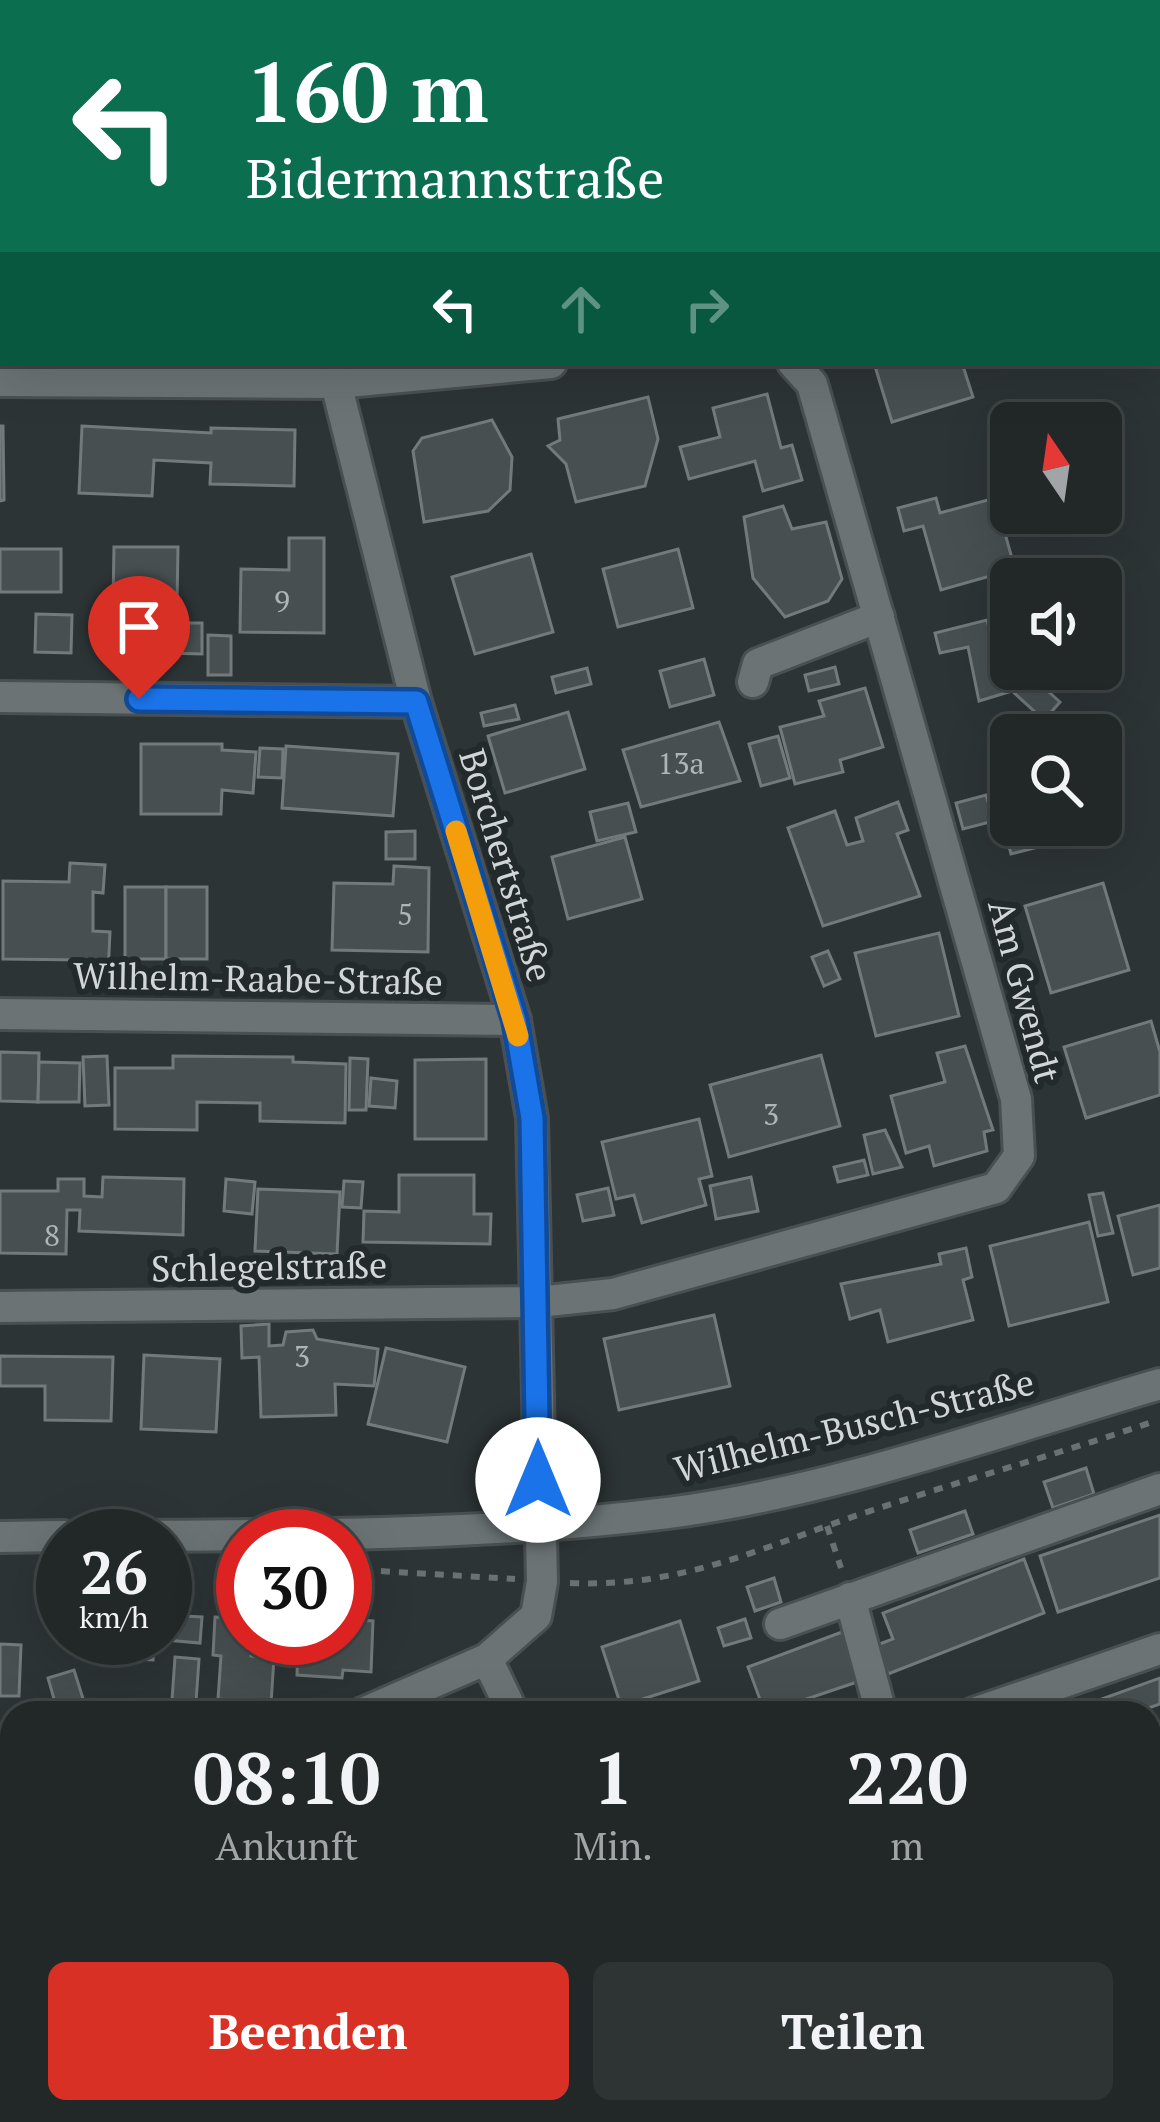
<!DOCTYPE html>
<html lang="de">
<meta charset="utf-8">
<style>
body{margin:0;font-family:"PT Serif",serif;background:#2e3334;color:#f1f3f6;height:100vh;display:flex;flex-direction:column;font-size:45px;white-space:nowrap}
*{box-sizing:border-box;margin:0}
p{font-size:39px;color:#a2a5a8}
.icon{flex:none;width:66px;height:66px;fill:none;stroke:currentColor;stroke-width:2;stroke-linecap:round;stroke-linejoin:round}
.map{position:relative;flex:1;overflow:hidden}
.panel{position:absolute;left:0px;top:1701px;width:1161px;height:423px;display:flex;flex-direction:column;background:#222728;border-radius:36px 36px 0 0;box-shadow:0 12px 48px #0002,0 0 0 3px #3f4445}
.panel>*{flex:none}
.banner{position:absolute;left:0px;top:0px;width:1161px;height:366px;box-shadow:0 12px 48px #0002,0 0 0 3px #3f4445;background:#0b6e4f;color:#fff;overflow:hidden}
.needle{width:78px;rotate:347deg}
.buttons{position:absolute;left:990px;top:402px;display:grid;gap:24px}
.buttons a{display:grid;place-items:center;width:132px;height:132px;border-radius:18px;background:#222728;box-shadow:0 12px 48px #0002,0 0 0 3px #3f4445;font-size:60px}
.speed{position:absolute;left:36px;top:1509px;display:flex;gap:24px;font-size:60px;font-weight:700;text-align:center}
.speed>*{display:grid;place-content:center;width:156px;height:156px;border-radius:50%;background:#222728;box-shadow:0 12px 48px #0002,0 0 0 3px #3f4445;line-height:1}
.speed small{font-size:30px;font-weight:400}
.speed .limit{border:18px solid #d22;background:#fff;color:#111}
.pin{position:absolute;display:grid;place-items:center;width:102px;height:102px;color:#fff;margin:-123px -51px;border-radius:50% 50% 50% 0;rotate:-45deg;box-shadow:0 0 12px #0007}
.pin .icon{rotate:45deg}
.me{position:absolute;width:132px;margin:-66px;rotate:0deg;stroke-linejoin:round;filter:drop-shadow(0 0 9px #0008)}
.turn{display:flex;align-items:center;gap:42px;height:252px;padding:0 48px;font-size:54px}
.turn .icon{width:156px;height:156px;stroke-width:2.5}
.turn b{display:block;font-size:84px;line-height:102px}
.lanes{display:flex;align-items:center;height:114px;padding:0 48px;background:#0003;justify-content:center;gap:60px;direction:ltr}
.lanes .off{opacity:.35}
.eta{display:flex;justify-content:space-evenly;align-items:center;height:204px;text-align:center}
.eta b{font-size:72px;font-weight:700;line-height:84px}
.action{display:flex;gap:24px;margin-top:auto;padding:24px 48px}
.action a{flex:1;height:138px;border-radius:18px;background:#d93025;color:#fff;font-size:48px;font-weight:700;line-height:138px;text-align:center}
.action a+a{background:#2e3334;color:#f1f3f6}
.map>svg:first-child{display:block}
.green{fill:#503d32}
.building{fill:#474f50;stroke:#727a7c;stroke-width:3}
.lines{fill:none;stroke-linecap:round;stroke-linejoin:round}
.minor-casing{stroke:#4a5051;stroke-width:36}
.path{stroke:#6b7172;stroke-width:6;stroke-dasharray:9 9;stroke-linecap:butt}
.minor{stroke:#6b7374;stroke-width:30}
.route-casing{stroke:#114b97;stroke-width:30}
.route{stroke:#1a73e8;stroke-width:21}
.slow{stroke:#f59e0b;stroke-width:21}
.labels{text-anchor:middle;dominant-baseline:central;stroke-width:12;stroke-linejoin:round;paint-order:stroke}
.number-label{font-size:30px;fill:#afb4b5}
.street-label{font-size:36px;fill:#d2d6d7;stroke:#232a2b}
</style>
<div class="map">
<svg width="1160" height="2122" viewBox="0 0 1160 2122">
<rect width="100%" height="100%" fill="#2d3435"/>
<path class="green" d="M1057 2112H1144L1148 2122H1062Z"/>
<g class="building">
<rect x="0" y="110" width="3" height="46"/>
<path d="M874 363H962L973 397 892 422Z"/>
<path d="M767 394 781 448 792 445 802 480 763 491 755 461 689 479 680 447 720 437 713 408Z"/>
<path d="M648 397 658 439 645 486 576 502 566 464 548 446 560 440 558 419Z"/>
<path d="M492 420 512 457 510 490 488 511 424 522 413 451 422 438Z"/>
<path d="M0 426H3L4 500 0 501Z"/>
<path d="M82 426 211 433V428L295 430 294 486 210 484 211 463 154 460 152 496 79 493Z"/>
<path d="M936 498 940 513 995 498 1015 569 941 590 923 526 904 531 898 508Z"/>
<path d="M783 506 792 529 826 522 842 579 828 601 785 617 753 578 744 517Z"/>
<path d="M289 538H324V633L240 632 241 569 289 570Z"/>
<path d="M114 547H178L177 603H113Z"/>
<rect x="0" y="549" width="61" height="43"/>
<path d="M678 549 693 608 618 627 603 569Z"/>
<path d="M531 554 553 632 475 654 452 577Z"/>
<path d="M36 614 72 615 71 653 35 652Z"/>
<path d="M987 620 995 650 1011 646V669H1049L1053 680 1039 683 1060 702 1044 720 1012 691 979 701 968 647 940 653 935 633Z"/>
<path d="M165 623H202V654L165 653Z"/>
<path d="M208 635 231 636V675H208Z"/>
<path d="M704 659 714 695 670 707 660 671Z"/>
<path d="M835 667 839 684 809 691 805 675Z"/>
<path d="M587 668 591 684 556 693 552 677Z"/>
<path d="M865 688 883 747 840 760 843 772 795 784 780 727 824 716 819 701Z"/>
<path d="M515 705 519 719 484 726 481 713Z"/>
<path d="M568 712 585 769 505 793 488 736Z"/>
<path d="M719 722 740 781 641 807 623 750Z"/>
<path d="M778 736 790 778 761 786 749 744Z"/>
<path d="M141 744H222V750L256 752 253 793 222 790 221 814H141Z"/>
<path d="M286 746 398 754 393 816 282 808Z"/>
<path d="M260 748 283 749 282 778 258 777Z"/>
<path d="M1011 780V825H1090L1093 833 1011 854 993 785Z"/>
<path d="M986 795 994 821 963 829 956 803Z"/>
<path d="M898 802 908 830 897 834 920 896 823 926 788 828 835 811 847 845 863 841 856 818Z"/>
<path d="M628 803 636 832 597 841 590 812Z"/>
<path d="M415 831V859H386V832Z"/>
<path d="M625 837 642 899 568 919 552 857Z"/>
<path d="M70 863 105 865 103 893 93 892V931L110 932 108 974 84 973V960L3 959V881L69 882Z"/>
<path d="M394 866 429 868 428 952 332 950 334 883 393 884Z"/>
<path d="M1103 883 1129 970 1051 993 1025 906Z"/>
<rect x="125" y="887" width="41" height="72"/>
<rect x="166" y="887" width="41" height="72"/>
<path d="M939 933 959 1016 876 1036 855 953Z"/>
<path d="M828 951 840 979 824 986 812 957Z"/>
<path d="M1151 1021 1160 1052V1095L1086 1118 1064 1047Z"/>
<path d="M965 1046 993 1130 984 1132 987 1151 934 1166 929 1146 906 1153 891 1096 945 1082 937 1053Z"/>
<path d="M0 1052 39 1053 38 1102 0 1101Z"/>
<path d="M821 1055 840 1126 729 1157 710 1085Z"/>
<path d="M107 1056 109 1105 85 1106 83 1057Z"/>
<path d="M173 1056 293 1057V1062L346 1064 345 1123 260 1121V1103L197 1102V1130L115 1129V1068H173Z"/>
<path d="M350 1058 368 1059 366 1110H349Z"/>
<path d="M486 1059V1139H415V1060Z"/>
<path d="M39 1062 80 1063 79 1102H38Z"/>
<path d="M371 1078 397 1081 395 1108 369 1106Z"/>
<path d="M699 1119 712 1176 699 1179 706 1205 642 1223 634 1195 616 1199 602 1142Z"/>
<path d="M885 1130 902 1167 873 1174 864 1135Z"/>
<path d="M864 1160 868 1175 838 1182 834 1167Z"/>
<path d="M399 1175H474V1214H491L490 1244 363 1242 364 1211 399 1212Z"/>
<path d="M103 1177 184 1179 183 1235 79 1231 80 1210H67L66 1254 0 1253V1191H58V1179H84V1196L102 1197Z"/>
<path d="M751 1177 758 1211 716 1219 710 1186Z"/>
<path d="M226 1179 255 1182 252 1214 224 1211Z"/>
<path d="M344 1181 363 1182 361 1208 342 1207Z"/>
<path d="M608 1188 614 1215 583 1221 577 1195Z"/>
<path d="M258 1189 340 1192 337 1254 255 1251Z"/>
<path d="M1103 1193 1113 1233 1098 1236 1089 1195Z"/>
<path d="M1160 1205V1268L1133 1275 1118 1216Z"/>
<path d="M1089 1222 1108 1302 1009 1326 990 1246Z"/>
<path d="M966 1248 972 1277 963 1280 973 1320 888 1342 880 1310 850 1319 841 1284 941 1264 939 1254Z"/>
<path d="M714 1315 730 1386 619 1410 604 1339Z"/>
<path d="M269 1324V1346L283 1345 286 1332 313 1330 317 1339 378 1349 374 1386 335 1384 336 1415 261 1417 259 1357 242 1358 241 1326Z"/>
<path d="M386 1348 465 1367 447 1442 368 1424Z"/>
<path d="M144 1355 220 1359 216 1432 141 1429Z"/>
<path d="M0 1356 113 1357 111 1421 45 1420V1386H0Z"/>
<path d="M1086 1468 1094 1494 1053 1508 1044 1482Z"/>
<path d="M965 1511 973 1534 918 1553 910 1530Z"/>
<path d="M1160 1515V1578L1058 1612 1040 1556Z"/>
<path d="M1024 1559 1044 1613 888 1674 877 1645 893 1639 883 1613Z"/>
<path d="M774 1578 781 1602 755 1611 747 1587Z"/>
<path d="M165 1615 202 1617 200 1643 154 1639 153 1660 114 1658 115 1638H165Z"/>
<path d="M215 1617 243 1619V1638H252L251 1656 274 1658 271 1703 218 1699 221 1656 213 1655Z"/>
<path d="M345 1619 373 1621 371 1672 343 1670 342 1678 297 1675 298 1638H345Z"/>
<path d="M745 1619 751 1638 724 1646 718 1628Z"/>
<path d="M680 1621 699 1681 621 1706 602 1647Z"/>
<path d="M842 1632 860 1681 765 1713 748 1667Z"/>
<path d="M0 1644 21 1645 19 1696H0Z"/>
<path d="M175 1657 199 1659 196 1702 172 1700Z"/>
<path d="M74 1670 85 1705 58 1713 48 1678Z"/>
<path d="M1160 1678V1704L1135 1713H1063Z"/>
<path d="M0 1765 12 1766V1813L0 1812Z"/>
<path d="M1160 1794V1854L1158 1855 1149 1828V1798Z"/>
<path d="M1149 1828 1158 1855 1149 1858Z"/>
<path d="M1160 1959V2012L1150 2016 1149 1963Z"/>
<path d="M0 1995 10 2025 0 2028Z"/>
<path d="M45 2112H123L126 2122H48Z"/>
<path d="M449 2112H593L594 2122H453Z"/>
<path d="M617 2112H678L679 2114 660 2122H620Z"/>
<path d="M838 2112 842 2122H800L797 2113Z"/>
</g>
<g class="lines">
<defs>
<g id="minor">
<path d="M3 0 4 3"/>
<path d="M0 39H3"/>
<path d="M0 381 336 383 551 363"/>
<path d="M336 383 416 702 515 1020 532 1118 542 1582 536 1616 487 1659 363 1713"/>
<path d="M753 682 758 664 879 617"/>
<path d="M0 697 416 702"/>
<path d="M0 1014 515 1020"/>
<path d="M0 1307 538 1302 613 1294 996 1188 1019 1156 1016 1099 812 384 793 363"/>
<path d="M132 1536C310 1535 491 1535 668 1513 832 1492 1002 1430 1160 1384"/>
<path d="M0 1537 63 1536"/>
<path d="M850 1598 881 1713"/>
<path d="M780 1624 1160 1489"/>
<path d="M487 1659 513 1713"/>
<path d="M974 1713 1160 1649"/>
<path d="M0 1921 12 1913"/>
<path d="M1149 1929 1160 1925"/>
<path d="M743 2112 747 2122"/>
<path d="M1015 2112 1018 2122"/>
<path d="M312 2122 331 2112"/>
</g>
</defs>
<use href="#minor" class="minor-casing"/>
<g class="path">
<path d="M827 1526 841 1568"/>
<path d="M345 1569 515 1579"/>
<path d="M570 1583C686 1588 766 1545 873 1510 966 1479 1062 1453 1155 1421"/>
</g>
<use href="#minor" class="minor"/>
</g>
<g class="lines">
<defs>
<path id="route" d="M139 699 416 702 515 1020 532 1118 538 1480"/>
</defs>
<use href="#route" class="route-casing"/>
<use href="#route" class="route"/>
<path class="slow" d="M456 831 518 1036"/>
</g>
<g class="labels">
<g class="number-label">
<text x="282" y="601">9</text>
<text x="681" y="763">13a</text>
<text x="405" y="914">5</text>
<text x="771" y="1114">3</text>
<text x="52" y="1235">8</text>
<text x="302" y="1356">3</text>
</g>
<g class="street-label">
<text transform="translate(507 865) rotate(73)">Borchertstraße</text>
<text transform="translate(258 978) rotate(1)">Wilhelm-Raabe-Straße</text>
<text transform="translate(1025 991) rotate(75)">Am Gwendt</text>
<text transform="translate(269 1266) rotate(-1)">Schlegelstraße</text>
<text transform="translate(854 1425) rotate(-14)">Wilhelm-Busch-Straße</text>
</g>
</g>
</svg>
<div class="buttons">
<a><svg class="needle" viewBox="-14 -14 28 28"><path d="M0-13l5 13h-10z" fill="#e53935"/><path d="M0 13l5-13h-10z" fill="#a2a5a8"/></svg></a>
<a><svg class="icon" aria-label="sound" viewBox="0 0 24 24"><path d="M4 9h4l5-4v14l-5-4H4zM17 9q2 3 0 6"/></svg></a>
<a><svg class="icon" aria-label="search" viewBox="0 0 24 24"><circle cx="10" cy="10" r="6"/><path d="M15 15l6 6"/></svg></a>
</div>
<div class="speed"><div>26<small>km/h</small></div><div class="limit">30</div></div>
<div class="pin" style="left:139px;top:699px;background:#d93025"><svg class="icon" aria-label="arrive" viewBox="0 0 24 24"><path d="M6 21V4h12l-3 4 3 4H6"/></svg></div>
<svg class="me" style="left:538px;top:1480px" viewBox="-20 -20 40 40"><circle r="19" fill="#fff"/><path d="M0-13L10 11 0 6-10 11z" fill="#1a73e8"/></svg>
<div class="banner">
<div class="turn"><svg class="icon" aria-label="left" viewBox="0 0 24 24"><path d="M17 20v-9H6M10 6l-5 5 5 5"/></svg><div><b>160 m</b>Bidermannstraße</div></div>
<div class="lanes"><svg class="icon" aria-label="left" viewBox="0 0 24 24"><path d="M17 20v-9H6M10 6l-5 5 5 5"/></svg><svg class="icon off" aria-label="ahead" viewBox="0 0 24 24"><path d="M12 20V5M6 11l6-6 6 6"/></svg><svg class="icon off" aria-label="right" viewBox="0 0 24 24"><path d="M7 20v-9h11M14 6l5 5-5 5"/></svg></div>
</div>
<section class="panel">
<div class="eta">
<div><b>08:10</b><p>Ankunft</p></div>
<div><b>1</b><p>Min.</p></div>
<div><b>220</b><p>m</p></div>
</div>
<div class="action"><a>Beenden</a><a>Teilen</a></div>
</section>
</div>
